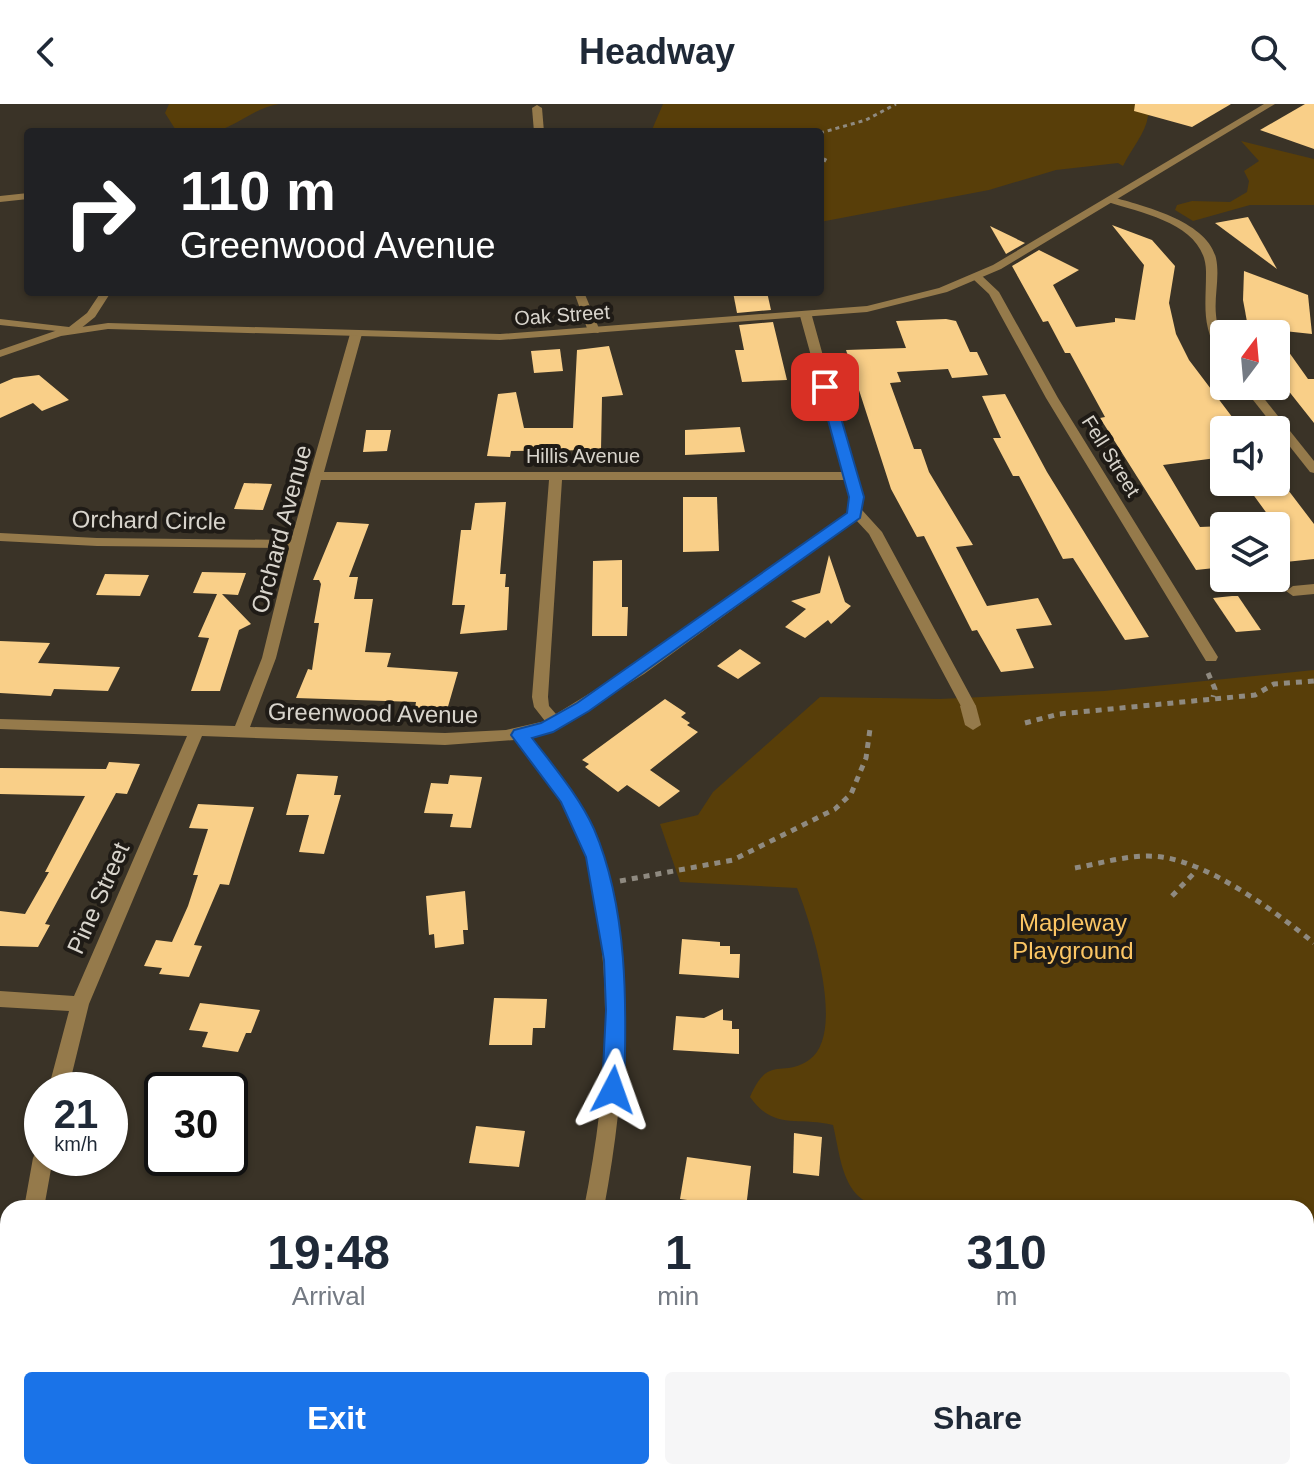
<!DOCTYPE html>
<style>
body{margin:0;font-family:Arial,sans-serif;background:#f6f6f7;color:#1f2937;height:100vh;display:flex;flex-direction:column;font-size:30px;white-space:nowrap}
*{box-sizing:border-box;margin:0}
p{font-size:26px;color:#747a83}
.icon{flex:none;width:44px;height:44px;fill:none;stroke:currentColor;stroke-width:2;stroke-linecap:round;stroke-linejoin:round}
.map{position:relative;flex:1;overflow:hidden}
.panel{position:absolute;left:0px;top:1096px;width:1314px;height:280px;display:flex;flex-direction:column;background:#fff;border-radius:24px 24px 0 0;box-shadow:0 2px 6px #0004}
.panel>*{flex:none}
.banner{position:absolute;left:24px;top:24px;width:800px;height:168px;border-radius:8px;box-shadow:0 2px 6px #0004;background:#202124;color:#fff;overflow:hidden}
.needle{width:52px;rotate:16deg}
.fabs{position:absolute;left:1210px;top:216px;display:grid;gap:16px}
.fabs a{display:grid;place-items:center;width:80px;height:80px;border-radius:8px;background:#fff;box-shadow:0 2px 6px #0004;font-size:40px}
.speed{position:absolute;left:24px;top:968px;display:flex;gap:16px;font-size:40px;font-weight:700;text-align:center}
.speed>*{display:grid;place-content:center;width:104px;height:104px;border-radius:50%;background:#fff;box-shadow:0 2px 6px #0004;line-height:1}
.speed small{font-size:20px;font-weight:400}
.speed .limit{border:4px solid #111;border-radius:12px;background:#fff;color:#111}
.pin{position:absolute;display:grid;place-items:center;width:68px;height:68px;color:#fff;margin:-34px;border-radius:16px;box-shadow:0 4px 12px #0006}
.me{position:absolute;width:88px;margin:-44px;rotate:4deg;stroke-linejoin:round;filter:drop-shadow(0 0 6px #0008)}
.turn{display:flex;align-items:center;gap:28px;height:168px;padding:0 24px;font-size:36px}
.turn .icon{width:104px;height:104px;stroke-width:2.5}
.turn b{display:block;font-size:56px;line-height:68px}
.eta{display:flex;justify-content:space-evenly;align-items:center;height:136px;text-align:center}
.eta b{font-size:48px;font-weight:600;line-height:56px}
.cta{display:flex;gap:16px;margin-top:auto;padding:16px 24px}
.cta a{flex:1;height:92px;border-radius:8px;background:#1a73e8;color:#fff;font-size:32px;font-weight:600;line-height:92px;text-align:center}
.cta a+a{background:#f6f6f7;color:#1f2937}
header{display:flex;justify-content:space-between;align-items:center;height:104px;padding:0 24px;background:#fff;font-size:36px;font-weight:600}
.map>svg:first-child{display:block}
.green{fill:#583e09}
.building{fill:#f9cf88}
.lines{fill:none;stroke-linecap:round;stroke-linejoin:round}
.path-far1{stroke:#8f8a80;stroke-width:3;stroke-dasharray:4 4;stroke-linecap:butt}
.path{stroke:#8f8a80;stroke-width:5;stroke-dasharray:6 6;stroke-linecap:butt}
.service{fill:#957a4b;fill-rule:evenodd}
.minor{fill:#957a4b;fill-rule:evenodd}
.tertiary{fill:#957a4b;fill-rule:evenodd}
.route{fill:#1a73e8;stroke:#114b97;stroke-width:2}
.labels{text-anchor:middle;dominant-baseline:central;stroke-width:8;stroke-linejoin:round;paint-order:stroke}
.far-street-label{font-size:20px;fill:#d8d4cc;stroke:#1f1b16}
.street-label{font-size:24px;fill:#d8d4cc;stroke:#1f1b16}
.park-label{font-size:24px;fill:#fcc664;stroke:#1f1b16}
</style>
<header><svg class="icon" aria-label="back" viewBox="0 0 24 24"><path d="M15 5l-7 7 7 7"/></svg>Headway<svg class="icon" aria-label="search" viewBox="0 0 24 24"><circle cx="10" cy="10" r="6"/><path d="M15 15l6 6"/></svg></header>
<div class="map">
<svg width="1314" height="1376" viewBox="0 0 1314 1376">
<rect width="100%" height="100%" fill="#3a3327"/>
<g class="green">
<path d="M169 0H279C253 4 238 22 215 27 204 30 189 28 177 28L165 9Z"/>
<path d="M663 0H1157L1161 7 1148 12C1146 29 1131 45 1123 62L1118 59 1056 66 989 86 820 118V28H651Z"/>
<path d="M1241 37 1314 55V101H1250L1193 117 1175 106 1177 101 1192 97 1230 98 1247 88 1249 77 1244 67 1259 57Z"/>
<path d="M1314 566V1376H1077L1076 1368H1306V1104H918L916 1100C904 1099 889 1103 877 1101 842 1095 840 1049 833 1021 798 1012 774 1027 750 993 769 949 782 975 809 956 847 930 811 819 797 784L680 778 660 720 698 711 713 688 820 593 940 595 1104 587Z"/>
</g>
<g class="building">
<path d="M1135 0H1231L1192 23 1134 7Z"/>
<path d="M1305 0H1314V45L1260 26Z"/>
<path d="M1248 113 1277 165 1215 119Z"/>
<path d="M1112 121 1152 136 1175 162 1169 199 1176 230 1189 256 1242 326H1224V353L1163 361 1200 423 1224 422V463L1196 466 1100 314 1105 313 1070 249H1065L1048 217 1043 218 1012 162 1039 146 1079 166 1053 181 1076 223 1115 218V214L1135 216 1144 161Z"/>
<path d="M990 122 1025 139 1006 150Z"/>
<path d="M1244 167 1308 191 1312 230 1248 223 1243 196Z"/>
<path d="M733 188H767L771 206 737 209Z"/>
<path d="M946 215 956 217 970 248H977L988 271 952 274 948 265 897 268 901 278 890 279 914 345H921L929 368 973 441 956 443 987 502 1038 494 1052 521 1016 525 1034 564 1001 568 977 526 972 527 924 432 917 433 891 385 846 246 906 244 896 217Z"/>
<path d="M773 218 787 276 742 278 735 246H744L739 221Z"/>
<path d="M1276 230 1308 275H1314V319L1276 271Z"/>
<path d="M609 242 623 291 602 293 601 346 511 347 510 353 487 352 498 290 516 288 524 324H573L577 246Z"/>
<path d="M560 245 563 267 534 269 531 247Z"/>
<path d="M39 271 69 296 42 307 33 299 0 314V280L14 274Z"/>
<path d="M1005 290 1047 368 1149 533 1125 536 1073 454 1063 455 1019 372H1013L993 334H1001L982 292Z"/>
<path d="M740 323 745 348 685 351V326Z"/>
<path d="M366 326H391L387 347 363 348Z"/>
<path d="M1244 378H1282L1314 420V455L1276 459V422Z"/>
<path d="M244 379 272 380 263 406 234 405Z"/>
<path d="M683 393H717L719 447 683 448Z"/>
<path d="M506 398 500 470H506L505 483H509L507 526 460 530 465 501H452L461 426H471L475 399Z"/>
<path d="M337 418 369 420 349 473H358L354 495H373L365 548 391 549 387 563 458 568 447 606 415 604 416 598 296 594 308 565 312 566 319 519H314L321 480 319 476H313Z"/>
<path d="M829 451 845 498 851 502 831 520 828 516 805 534 785 523 806 505 791 497 820 489Z"/>
<path d="M622 456V503H628L627 532H592L593 457Z"/>
<path d="M202 468 246 469 238 491 222 490 251 520 239 526 220 587H191L209 534 198 533 217 490 193 489Z"/>
<path d="M105 470 149 471 140 492 96 491Z"/>
<path d="M1232 492H1238L1261 526 1236 528 1213 494Z"/>
<path d="M0 537 50 539 38 559 120 563 108 587 54 585 51 592 0 589Z"/>
<path d="M740 545 761 559 738 575 717 562Z"/>
<path d="M665 595 686 609 681 613 690 619 687 621 698 628 650 666 680 687 659 703 627 681 618 688 585 663 589 660 582 656Z"/>
<path d="M109 658 140 660 127 690 116 689 45 820 50 821 38 843 0 842V807L25 810 49 768H45L85 692 0 690V664L106 665Z"/>
<path d="M297 670 338 672 334 691H341L324 750 299 748 309 711H286Z"/>
<path d="M450 671 482 673 471 724 450 723 453 710 424 709 431 679 448 680Z"/>
<path d="M198 700 254 703 229 781 220 780 194 841 202 842 189 873 159 870 162 864 144 862 156 836 172 838 188 802 198 771H193L208 725 189 724Z"/>
<path d="M465 787 468 826H463L464 840 435 844 434 830 429 831 426 792Z"/>
<path d="M682 835 720 838V842H730V850H740L739 874 679 870Z"/>
<path d="M494 894 547 895 545 924H533L532 941H489Z"/>
<path d="M200 899 260 906 251 929H246L238 948 202 943 208 928 189 926Z"/>
<path d="M723 905V916L732 917V925H739V950L673 946 676 912 704 914Z"/>
<path d="M476 1022 525 1027 519 1063 469 1059Z"/>
<path d="M794 1029 822 1033 819 1072 793 1069Z"/>
<path d="M687 1053 751 1062 746 1104 680 1095Z"/>
</g>
<g class="lines">
<g class="path-far1">
<path d="M820 29 866 16 896 0"/>
<path d="M820 49 826 54 820 65"/>
</g>
<g class="path">
<path d="M1208 569 1215 585 1213 593"/>
<path d="M1025 619 1059 610 1255 591 1274 580 1314 577"/>
<path d="M1075 764C1103 759 1133 749 1162 753 1211 760 1276 808 1314 839"/>
<path d="M620 777 733 756 835 705 851 690 866 654 870 625"/>
<path d="M1172 792 1197 766"/>
</g>
<path class="service" d="M968 597 976 602 981 621 973 626 965 621 960 602Z"/>
<g class="minor">
<path d="M537 1 542 4 544 28H534L532 4Z"/>
<path d="M28 89V95L0 98V92Z"/>
<path d="M1112 93C1144 102 1207 117 1216 154 1220 173 1214 192 1216 211 1217 226 1224 238 1224 253L1220 252C1201 221 1206 203 1206 169 1207 121 1145 110 1108 98L1107 96Z"/>
<path d="M973 171H981L999 188 1058 294 1218 553 1216 557H1206L1046 294 989 190 973 175Z"/>
<path d="M101 188H111L95 213 75 229 0 221V215L69 223 87 209Z"/>
<path d="M574 188H584L600 227 598 229 588 227Z"/>
<path d="M806 209 812 212 862 393V406L882 428 976 602 973 606H963L869 430 856 416 644 570 552 627 530 632C552 661 576 689 592 723 605 752 611 786 616 818 630 914 622 1008 604 1104H584C603 1010 612 916 599 820 595 788 589 755 577 726 562 692 537 664 515 636L445 641 202 632 89 900 68 986H48L69 907 0 903V887L74 892 187 632 0 625V615L235 622 262 554 289 444 97 442 0 437V429L97 434 291 436 350 230 356 227 362 230 324 368H843L800 212ZM321 376H549L532 593 534 603 545 617 506 626 445 629 250 623 276 554ZM562 376H845L850 393 849 409 634 562 556 610 549 602 548 593Z"/>
<path d="M1242 282H1254L1314 357V369L1310 368Z"/>
<path d="M1314 480V490L1293 492 1286 487 1293 482Z"/>
<path d="M42 1045V1054H53L44 1104H24L33 1054 36 1048Z"/>
<path d="M8 1236V1295L0 1299V1240Z"/>
<path d="M513 1368H535L532 1376H510Z"/>
</g>
<path class="tertiary" d="M1264 0H1275L1001 165 947 188 867 208 500 236 108 225 61 232 0 253V246L55 227 108 219 500 230 867 202 939 184 993 161Z"/>
</g>
<path class="route" d="M821 281 832 283 864 393 860 414 589 607 553 628 532 634C554 663 579 692 594 725 628 804 627 902 624 986L621 993 613 996 605 993 602 986 606 906 604 856 586 753 561 698 511 631 514 626 541 619 577 599 847 409 849 393 819 283Z"/>
<g class="labels">
<g class="far-street-label">
<text transform="translate(562 211) rotate(-4)">Oak Street</text>
<text x="583" y="352">Hillis Avenue</text>
<text transform="translate(1111 352) rotate(58)">Fell Street</text>
</g>
<g class="street-label">
<text transform="translate(149 416) rotate(1)">Orchard Circle</text>
<text transform="translate(281 425) rotate(-75)">Orchard Avenue</text>
<text transform="translate(373 609) rotate(1)">Greenwood Avenue</text>
<text transform="translate(98 794) rotate(-66)">Pine Street</text>
</g>
<g class="park-label">
<text x="1073" y="818">Mapleway<tspan x="1073" dy="28">Playground</tspan></text>
</g>
</g>
</svg>
<div class="fabs">
<a><svg class="needle" viewBox="-14 -14 28 28"><path d="M0-13l5 13h-10z" fill="#e53935"/><path d="M0 13l5-13h-10z" fill="#747a83"/></svg></a>
<a><svg class="icon" aria-label="sound" viewBox="0 0 24 24"><path d="M4 9h4l5-4v14l-5-4H4zM17 9q2 3 0 6"/></svg></a>
<a><svg class="icon" aria-label="layers" viewBox="0 0 24 24"><path d="M12 4l9 5-9 5-9-5zM3 14l9 5 9-5"/></svg></a>
</div>
<div class="speed"><div>21<small>km/h</small></div><div class="limit">30</div></div>
<div class="pin" style="left:825px;top:283px;background:#d93025"><svg class="icon" aria-label="arrive" viewBox="0 0 24 24"><path d="M6 21V4h12l-3 4 3 4H6"/></svg></div>
<svg class="me" style="left:613px;top:986px" viewBox="-20 -20 40 40"><path d="M0-17L14 15 0 8-14 15z" fill="#1a73e8" stroke="#fff" stroke-width="4"/></svg>
<div class="banner">
<div class="turn"><svg class="icon" aria-label="right" viewBox="0 0 24 24"><path d="M7 20v-9h11M14 6l5 5-5 5"/></svg><div><b>110 m</b>Greenwood Avenue</div></div>
</div>
<section class="panel">
<div class="eta">
<div><b>19:48</b><p>Arrival</p></div>
<div><b>1</b><p>min</p></div>
<div><b>310</b><p>m</p></div>
</div>
<div class="cta"><a>Exit</a><a>Share</a></div>
</section>
</div>
